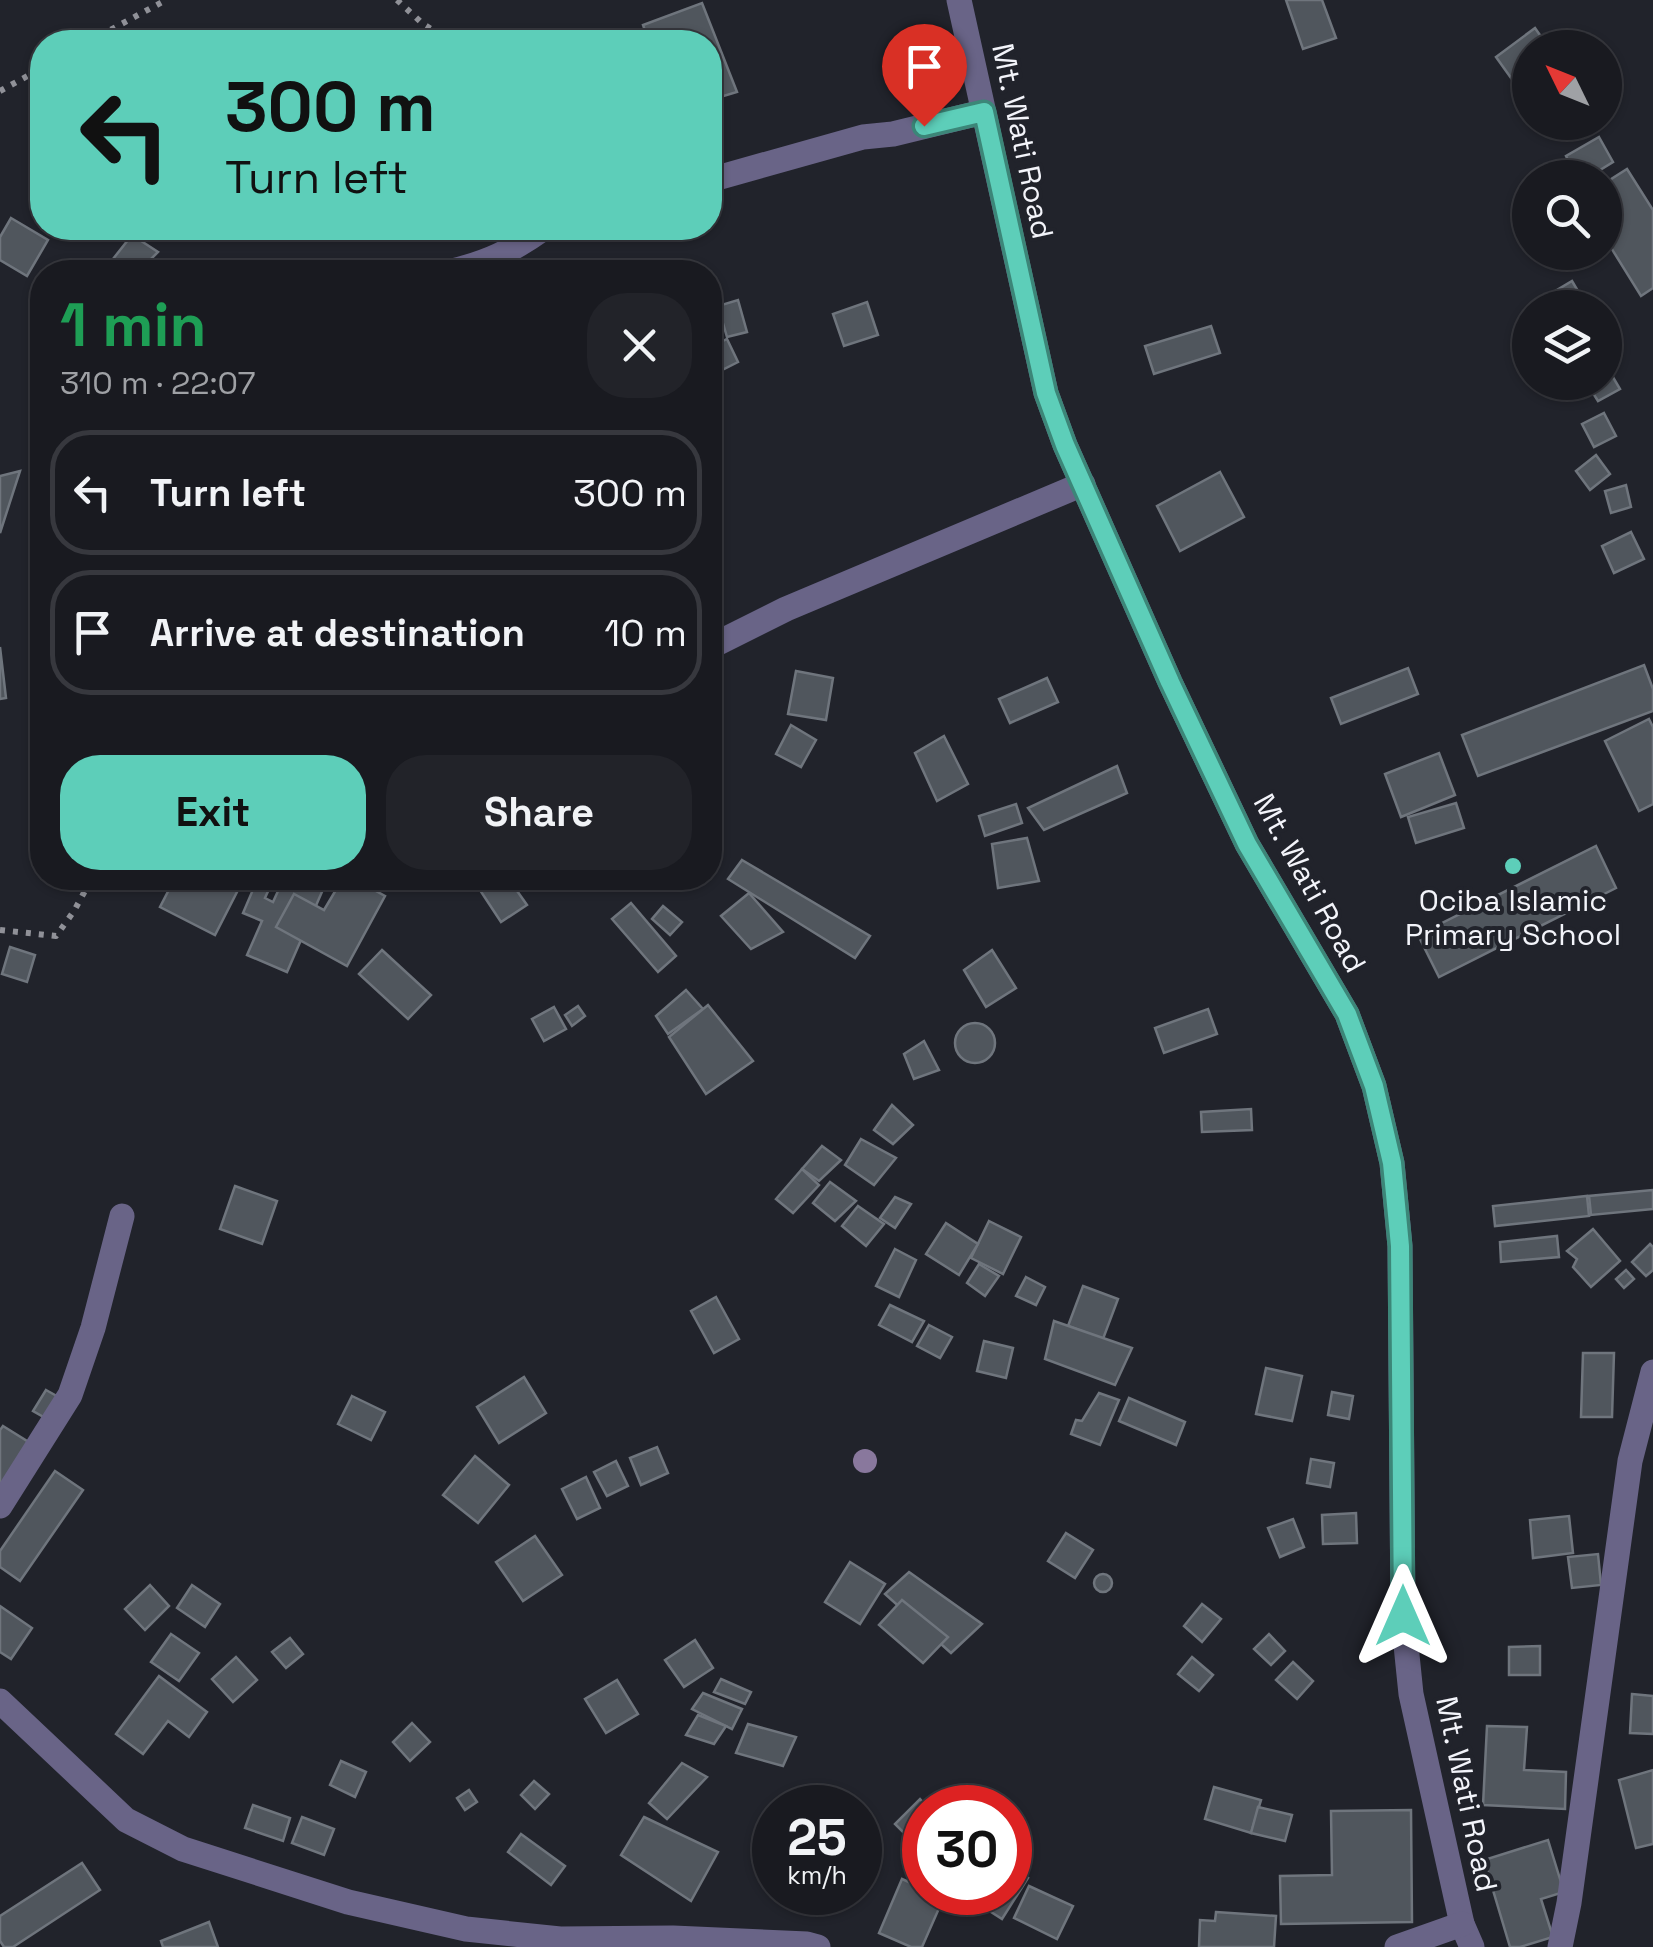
<!DOCTYPE html>
<meta charset="utf-8">
<style>
body{margin:0;font-family:"Space Grotesk",sans-serif;background:#222329;color:#f1f3f6;height:100vh;display:flex;flex-direction:column;font-size:38px;white-space:nowrap}
*{box-sizing:border-box;margin:0}
p{font-size:32px;color:#9fa1a5}
.icon{flex:none;width:55px;height:55px;fill:none;stroke:currentColor;stroke-width:2;stroke-linecap:round;stroke-linejoin:round}
.map{position:relative;flex:1;overflow:hidden}
.sheet{position:absolute;left:30px;top:260px;width:692px;height:630px;display:flex;flex-direction:column;background:#191a20;border-radius:40px;box-shadow:0 2px 8px #0004,0 0 0 2px #37383e}
.sheet>*{flex:none}
.top-card{position:absolute;left:30px;top:30px;width:692px;height:210px;border-radius:40px;box-shadow:0 2px 8px #0004,0 0 0 2px #37383e;background:#5dceb9;color:#111;overflow:hidden}
.needle{width:65px;rotate:313deg}
.fabs{position:absolute;left:1512px;top:30px;display:grid;gap:20px}
.fabs a{display:grid;place-items:center;width:110px;height:110px;border-radius:50%;background:#191a20;box-shadow:0 2px 8px #0004,0 0 0 2px #37383e;font-size:50px}
.speed{position:absolute;left:752px;top:1785px;display:flex;gap:20px;font-size:50px;font-weight:700;text-align:center}
.speed>*{display:grid;place-content:center;width:130px;height:130px;border-radius:50%;background:#191a20;box-shadow:0 2px 8px #0004,0 0 0 2px #37383e;line-height:1}
.speed small{font-size:25px;font-weight:400}
.speed .limit{border:15px solid #d22;background:#fff;color:#111}
.pin{position:absolute;display:grid;place-items:center;width:85px;height:85px;color:#fff;margin:-102px -42px;border-radius:50% 50% 50% 0;rotate:-45deg;box-shadow:0 0 10px #0007}
.pin .icon{rotate:45deg}
.me{position:absolute;width:110px;margin:-55px;rotate:0deg;stroke-linejoin:round;filter:drop-shadow(0 0 8px #0008)}
.turn{display:flex;align-items:center;gap:35px;height:210px;padding:0 30px;font-size:45px}
.turn .icon{width:130px;height:130px;stroke-width:2.5}
.turn b{display:block;font-size:70px;line-height:85px}
.round{display:grid;place-items:center;flex:none;width:105px;height:105px;border-radius:40px;background:#222329}
.summary{display:flex;align-items:center;justify-content:space-between;height:170px;padding:0 30px}
h1{font-size:60px;font-weight:800;line-height:75px;color:#1e9e55}
.button{display:flex;gap:20px;margin-top:auto;padding:20px 30px}
.button a{flex:1;height:115px;border-radius:40px;background:#5dceb9;color:#111;font-size:40px;font-weight:800;line-height:115px;text-align:center}
.button a+a{background:#222329;color:#f1f3f6}
ul{padding:0;list-style:none}
li{display:flex;align-items:center;gap:30px;height:125px;margin:0 20px 15px;padding:0 10px;border:5px solid #37383e;border-radius:40px}
li div{flex:1}
li b{display:block;font-size:38px}
li em{font-style:normal}
.map>svg:first-child{display:block}
.building{fill:#50565d;stroke:#6f757d;stroke-width:2.5}
.lines{fill:none;stroke-linecap:round;stroke-linejoin:round}
.path{stroke:#909198;stroke-width:6;stroke-dasharray:5 8;stroke-linecap:butt}
.minor{stroke:#696487;stroke-width:25}
.tree{fill:#89789d}
.route-casing{stroke:#3c8678;stroke-width:25}
.route{stroke:#5dceb9;stroke-width:18}
.poi-dot{fill:#5dceb9;stroke:#21232b;stroke-width:4}
.labels{text-anchor:middle;dominant-baseline:central;stroke-width:8;stroke-linejoin:round;paint-order:stroke}
.street-label{font-size:30px;fill:#f3f4fa;stroke:#21232b}
.poi-label{font-size:30px;fill:#f3f4fa;stroke:#21232b}
</style>
<div class="map">
<svg width="1653" height="1947" viewBox="0 0 1653 1947">
<rect width="100%" height="100%" fill="#21232b"/>
<g class="building">
<path d="M1286 0H1322L1336 38 1303 49Z"/>
<path d="M702 3 737 92 710 100V42H649L643 25Z"/>
<path d="M1535 28 1549 48H1530V96L1526 99 1496 57Z"/>
<path d="M1599 137 1613 162 1587 178H1555L1552 173 1569 162 1566 156Z"/>
<path d="M1627 169 1653 210V288L1641 296 1605 238V183Z"/>
<path d="M11 218 48 240 27 276 0 260V237Z"/>
<path d="M132 235 158 252 138 272H119L109 264Z"/>
<path d="M1572 281 1588 308H1561L1552 293Z"/>
<path d="M738 300 747 332 727 337 718 306Z"/>
<path d="M867 302 878 335 844 346 833 314Z"/>
<path d="M1211 326 1220 353 1154 374 1145 346Z"/>
<path d="M727 339 738 362 722 370 711 347Z"/>
<path d="M1607 367 1620 389 1598 401 1586 382H1605Z"/>
<path d="M1604 413 1616 436 1594 447 1582 424Z"/>
<path d="M1596 455 1610 474 1590 490 1576 471Z"/>
<path d="M20 471 0 533V476Z"/>
<path d="M1220 472 1244 517 1180 551 1157 506Z"/>
<path d="M1626 485 1631 507 1611 513 1605 491Z"/>
<path d="M1631 532 1644 559 1614 573 1602 546Z"/>
<path d="M0 647 6 698 0 699Z"/>
<path d="M1644 665 1653 689V711L1478 776 1462 735Z"/>
<path d="M1408 668 1418 694 1341 724 1331 698Z"/>
<path d="M796 671 833 678 826 720 788 714Z"/>
<path d="M1047 678 1058 702 1010 723 999 699Z"/>
<path d="M1649 719 1653 727V804L1639 811 1605 741Z"/>
<path d="M791 725 816 740 801 767 776 754Z"/>
<path d="M944 736 968 784 937 801 915 753Z"/>
<path d="M1439 753 1455 795 1401 817 1385 774Z"/>
<path d="M1117 766 1127 793 1044 830 1028 808Z"/>
<path d="M1456 803 1464 828 1416 843 1408 817Z"/>
<path d="M1016 804 1022 823 985 836 979 816Z"/>
<path d="M1027 838 1039 881 998 888 992 844Z"/>
<path d="M1596 846 1616 888 1439 977 1418 935Z"/>
<path d="M742 860 870 936 855 958 728 879Z"/>
<path d="M175 878H213L238 890 215 935 160 907Z"/>
<path d="M258 878H274L265 898 273 902 284 878H328L287 972 247 955 262 921 243 913Z"/>
<path d="M343 878H352L385 896 347 966 276 927 294 894 324 910Z"/>
<path d="M472 878H508L527 905 501 922Z"/>
<path d="M749 893 783 932 751 949 721 916Z"/>
<path d="M631 903 676 956 658 972 612 919Z"/>
<path d="M663 906 682 922 670 935 652 919Z"/>
<path d="M10 947 35 955 27 982 2 974Z"/>
<path d="M382 950 431 995 408 1019 359 974Z"/>
<path d="M992 950 1016 988 986 1007 964 970Z"/>
<path d="M686 990 703 1009 668 1034 656 1016Z"/>
<path d="M708 1005 753 1061 706 1094 669 1037Z"/>
<path d="M578 1006 585 1016 572 1026 565 1015Z"/>
<path d="M554 1007 566 1029 544 1041 532 1019Z"/>
<path d="M1208 1009 1217 1034 1164 1053 1155 1028Z"/>
<circle cx="975" cy="1043" r="20"/>
<path d="M924 1041 939 1070 914 1079 904 1054Z"/>
<path d="M892 1105 913 1125 893 1144 874 1130Z"/>
<path d="M1251 1109 1252 1130 1202 1132 1201 1112Z"/>
<path d="M861 1139 896 1158 874 1185 845 1165Z"/>
<path d="M822 1146 841 1160 819 1181 802 1169Z"/>
<path d="M802 1169 819 1185 793 1213 776 1199Z"/>
<path d="M830 1182 856 1201 835 1221 813 1203Z"/>
<path d="M235 1186 277 1201 262 1244 220 1229Z"/>
<path d="M1653 1190V1209L1591 1215 1589 1196Z"/>
<path d="M1587 1196 1589 1216 1495 1226 1493 1206Z"/>
<path d="M895 1197 911 1204 895 1228 880 1218Z"/>
<path d="M858 1206 884 1224 866 1246 842 1226Z"/>
<path d="M989 1221 1021 1237 1003 1274 971 1258Z"/>
<path d="M946 1223 978 1244 959 1275 926 1254Z"/>
<path d="M1593 1229 1620 1261 1591 1287 1573 1267 1577 1259 1567 1251Z"/>
<path d="M1557 1236 1559 1257 1501 1262 1500 1242Z"/>
<path d="M1650 1244 1653 1247V1270L1646 1276 1632 1262Z"/>
<path d="M895 1249 916 1260 899 1297 876 1286Z"/>
<path d="M979 1264 999 1276 985 1296 967 1283Z"/>
<path d="M1626 1270 1634 1279 1624 1288 1616 1279Z"/>
<path d="M1026 1277 1045 1287 1036 1305 1016 1296Z"/>
<path d="M1083 1286 1118 1299 1103 1339 1068 1326Z"/>
<path d="M716 1297 739 1339 714 1353 691 1311Z"/>
<path d="M890 1305 924 1321 912 1342 879 1325Z"/>
<path d="M1054 1321 1132 1348 1115 1385 1045 1359Z"/>
<path d="M929 1325 952 1337 940 1358 917 1346Z"/>
<path d="M984 1341 1013 1348 1006 1378 977 1371Z"/>
<path d="M1583 1353H1614L1612 1417H1581Z"/>
<path d="M1266 1368 1302 1376 1292 1421 1256 1414Z"/>
<path d="M524 1377 546 1413 499 1443 477 1407Z"/>
<path d="M46 1390 62 1399 49 1420 33 1411Z"/>
<path d="M1332 1392 1353 1396 1349 1419 1328 1415Z"/>
<path d="M1099 1393 1119 1400 1100 1445 1071 1434 1076 1420 1082 1421Z"/>
<path d="M352 1396 385 1412 371 1440 338 1424Z"/>
<path d="M1129 1398 1185 1422 1176 1445 1119 1421Z"/>
<path d="M3 1426 35 1446 0 1501V1430Z"/>
<path d="M657 1447 668 1473 641 1485 630 1458Z"/>
<path d="M475 1456 509 1485 478 1523 443 1495Z"/>
<path d="M1311 1459 1334 1463 1330 1487 1307 1483Z"/>
<path d="M616 1461 628 1486 607 1496 594 1472Z"/>
<path d="M55 1471 83 1490 20 1581 0 1567V1551Z"/>
<path d="M586 1477 600 1508 577 1519 562 1489Z"/>
<path d="M1356 1513 1357 1543 1323 1544 1322 1515Z"/>
<path d="M1569 1516 1573 1553 1533 1558 1530 1520Z"/>
<path d="M1293 1519 1304 1547 1280 1557 1268 1528Z"/>
<path d="M1066 1533 1093 1550 1075 1578 1048 1561Z"/>
<path d="M535 1536 562 1575 523 1601 496 1562Z"/>
<path d="M1598 1554 1601 1585 1572 1588 1568 1557Z"/>
<path d="M850 1562 885 1584 860 1624 825 1602Z"/>
<path d="M909 1572 982 1624 951 1653 885 1594Z"/>
<circle cx="1103" cy="1583" r="9"/>
<path d="M150 1585 169 1606 145 1630 125 1609Z"/>
<path d="M192 1585 220 1604 205 1627 177 1608Z"/>
<path d="M902 1600 948 1637 923 1663 879 1625Z"/>
<path d="M1202 1604 1221 1619 1202 1642 1184 1626Z"/>
<path d="M0 1606 32 1628 11 1659 0 1652Z"/>
<path d="M171 1634 199 1653 179 1681 151 1662Z"/>
<path d="M1269 1634 1285 1651 1271 1665 1254 1649Z"/>
<path d="M290 1638 303 1654 286 1668 272 1652Z"/>
<path d="M695 1640 713 1668 684 1687 665 1660Z"/>
<path d="M1540 1646V1675H1509V1647Z"/>
<path d="M236 1657 257 1680 233 1702 212 1679Z"/>
<path d="M1192 1657 1213 1675 1199 1691 1178 1674Z"/>
<path d="M1293 1662 1313 1681 1297 1699 1276 1680Z"/>
<path d="M159 1676 207 1712 189 1737 168 1721 143 1754 116 1734Z"/>
<path d="M721 1679 751 1692 745 1704 714 1692Z"/>
<path d="M617 1680 638 1714 606 1733 585 1699Z"/>
<path d="M703 1693 742 1709 732 1729 692 1709Z"/>
<path d="M1632 1694 1653 1696V1734L1630 1733Z"/>
<path d="M698 1715 726 1726 714 1744 686 1735Z"/>
<path d="M412 1723 430 1742 410 1761 393 1742Z"/>
<path d="M748 1724 796 1737 783 1766 736 1753Z"/>
<path d="M1487 1726 1527 1727 1524 1770 1566 1772 1565 1809 1483 1805Z"/>
<path d="M341 1761 366 1772 355 1797 330 1785Z"/>
<path d="M682 1763 707 1777 667 1819 649 1803Z"/>
<path d="M1653 1770V1844L1636 1848 1619 1780Z"/>
<path d="M534 1781 549 1794 535 1809 521 1795Z"/>
<path d="M1214 1787 1261 1800 1251 1833 1205 1819Z"/>
<path d="M469 1790 477 1802 465 1810 457 1798Z"/>
<path d="M920 1799 928 1808H925V1846L921 1850 895 1824Z"/>
<path d="M253 1805 290 1818 283 1841 245 1828Z"/>
<path d="M1258 1807 1292 1815 1285 1841 1251 1833Z"/>
<path d="M1411 1810 1412 1922 1281 1924 1280 1876 1332 1875 1331 1811Z"/>
<path d="M302 1817 334 1829 324 1855 292 1843Z"/>
<path d="M644 1817 718 1852 691 1901 621 1855Z"/>
<path d="M521 1834 565 1866 551 1885 508 1852Z"/>
<path d="M1548 1840 1564 1892 1541 1899 1553 1937 1520 1947H1510L1484 1860Z"/>
<path d="M82 1863 100 1890 13 1947H4L0 1941V1916Z"/>
<path d="M1010 1867 1028 1878 1002 1919 960 1892H1010Z"/>
<path d="M902 1879 925 1889V1892H933L944 1897 922 1947H911L879 1933Z"/>
<path d="M1029 1886 1073 1906 1057 1939 1014 1918Z"/>
<path d="M1216 1912 1276 1916 1274 1947H1199L1200 1920 1215 1921Z"/>
<path d="M209 1922 218 1947H163L161 1941Z"/>
</g>
<g class="lines">
<g class="path">
<path d="M397 0 423 24 452 42"/>
<path d="M88 42 166 0"/>
<path d="M0 91 42 68"/>
<path d="M0 930 56 936 74 911 92 878"/>
</g>
<g class="minor">
<path d="M959 0 1046 393 1065 445 1170 682 1247 844 1347 1014 1374 1086 1392 1163 1400 1246 1403 1616 1411 1694 1462 1924 1472 1947"/>
<path d="M710 180 863 137 893 134 983 112"/>
<path d="M449 272C489 262 510 252 544 228"/>
<path d="M710 647 786 609 1083 484"/>
<path d="M0 1506 70 1395 93 1328 122 1216"/>
<path d="M0 1701 126 1820 183 1849 348 1902 466 1929 560 1939 673 1938 807 1944 818 1947"/>
<path d="M1397 1947 1462 1924"/>
<path d="M1560 1947 1569 1903 1630 1461 1653 1372"/>
</g>
</g>
<circle class="tree" cx="865" cy="1461" r="12"/>
<g class="lines">
<defs>
<path id="route" d="M924 126 984 112 1046 393 1065 445 1170 682 1247 844 1347 1014 1374 1086 1392 1163 1400 1246 1403 1616"/>
</defs>
<use href="#route" class="route-casing"/>
<use href="#route" class="route"/>
</g>
<circle class="poi-dot" cx="1513" cy="866" r="10"/>
<g class="labels">
<g class="street-label">
<text transform="translate(1023 141) rotate(78)">Mt. Wati Road</text>
<text transform="translate(1310 883) rotate(61)">Mt. Wati Road</text>
<text transform="translate(1467 1794) rotate(78)">Mt. Wati Road</text>
</g>
<g class="poi-label">
<text x="1513" y="900">Ociba Islamic<tspan x="1513" dy="34">Primary School</tspan></text>
</g>
</g>
</svg>
<div class="fabs">
<a><svg class="needle" viewBox="-14 -14 28 28"><path d="M0-13l5 13h-10z" fill="#e53935"/><path d="M0 13l5-13h-10z" fill="#9fa1a5"/></svg></a>
<a><svg class="icon" aria-label="search" viewBox="0 0 24 24"><circle cx="10" cy="10" r="6"/><path d="M15 15l6 6"/></svg></a>
<a><svg class="icon" aria-label="layers" viewBox="0 0 24 24"><path d="M12 4l9 5-9 5-9-5zM3 14l9 5 9-5"/></svg></a>
</div>
<div class="speed"><div>25<small>km/h</small></div><div class="limit">30</div></div>
<div class="pin" style="left:924px;top:126px;background:#d93025"><svg class="icon" aria-label="arrive" viewBox="0 0 24 24"><path d="M6 21V4h12l-3 4 3 4H6"/></svg></div>
<svg class="me" style="left:1403px;top:1616px" viewBox="-20 -20 40 40"><path d="M0-17L14 15 0 8-14 15z" fill="#5dceb9" stroke="#fff" stroke-width="4"/></svg>
<div class="top-card">
<div class="turn"><svg class="icon" aria-label="left" viewBox="0 0 24 24"><path d="M17 20v-9H6M10 6l-5 5 5 5"/></svg><div><b>300 m</b>Turn left</div></div>
</div>
<section class="sheet">
<div class="summary"><div><h1>1 min</h1><p>310 m · 22:07</p></div><a class="round"><svg class="icon" aria-label="close" viewBox="0 0 24 24"><path d="M6 6l12 12M18 6L6 18"/></svg></a></div>
<ul>
<li><svg class="icon" aria-label="left" viewBox="0 0 24 24"><path d="M17 20v-9H6M10 6l-5 5 5 5"/></svg><div><b>Turn left</b></div><em>300 m</em></li>
<li><svg class="icon" aria-label="arrive" viewBox="0 0 24 24"><path d="M6 21V4h12l-3 4 3 4H6"/></svg><div><b>Arrive at destination</b></div><em>10 m</em></li>
</ul>
<div class="button"><a>Exit</a><a>Share</a></div>
</section>
</div>
